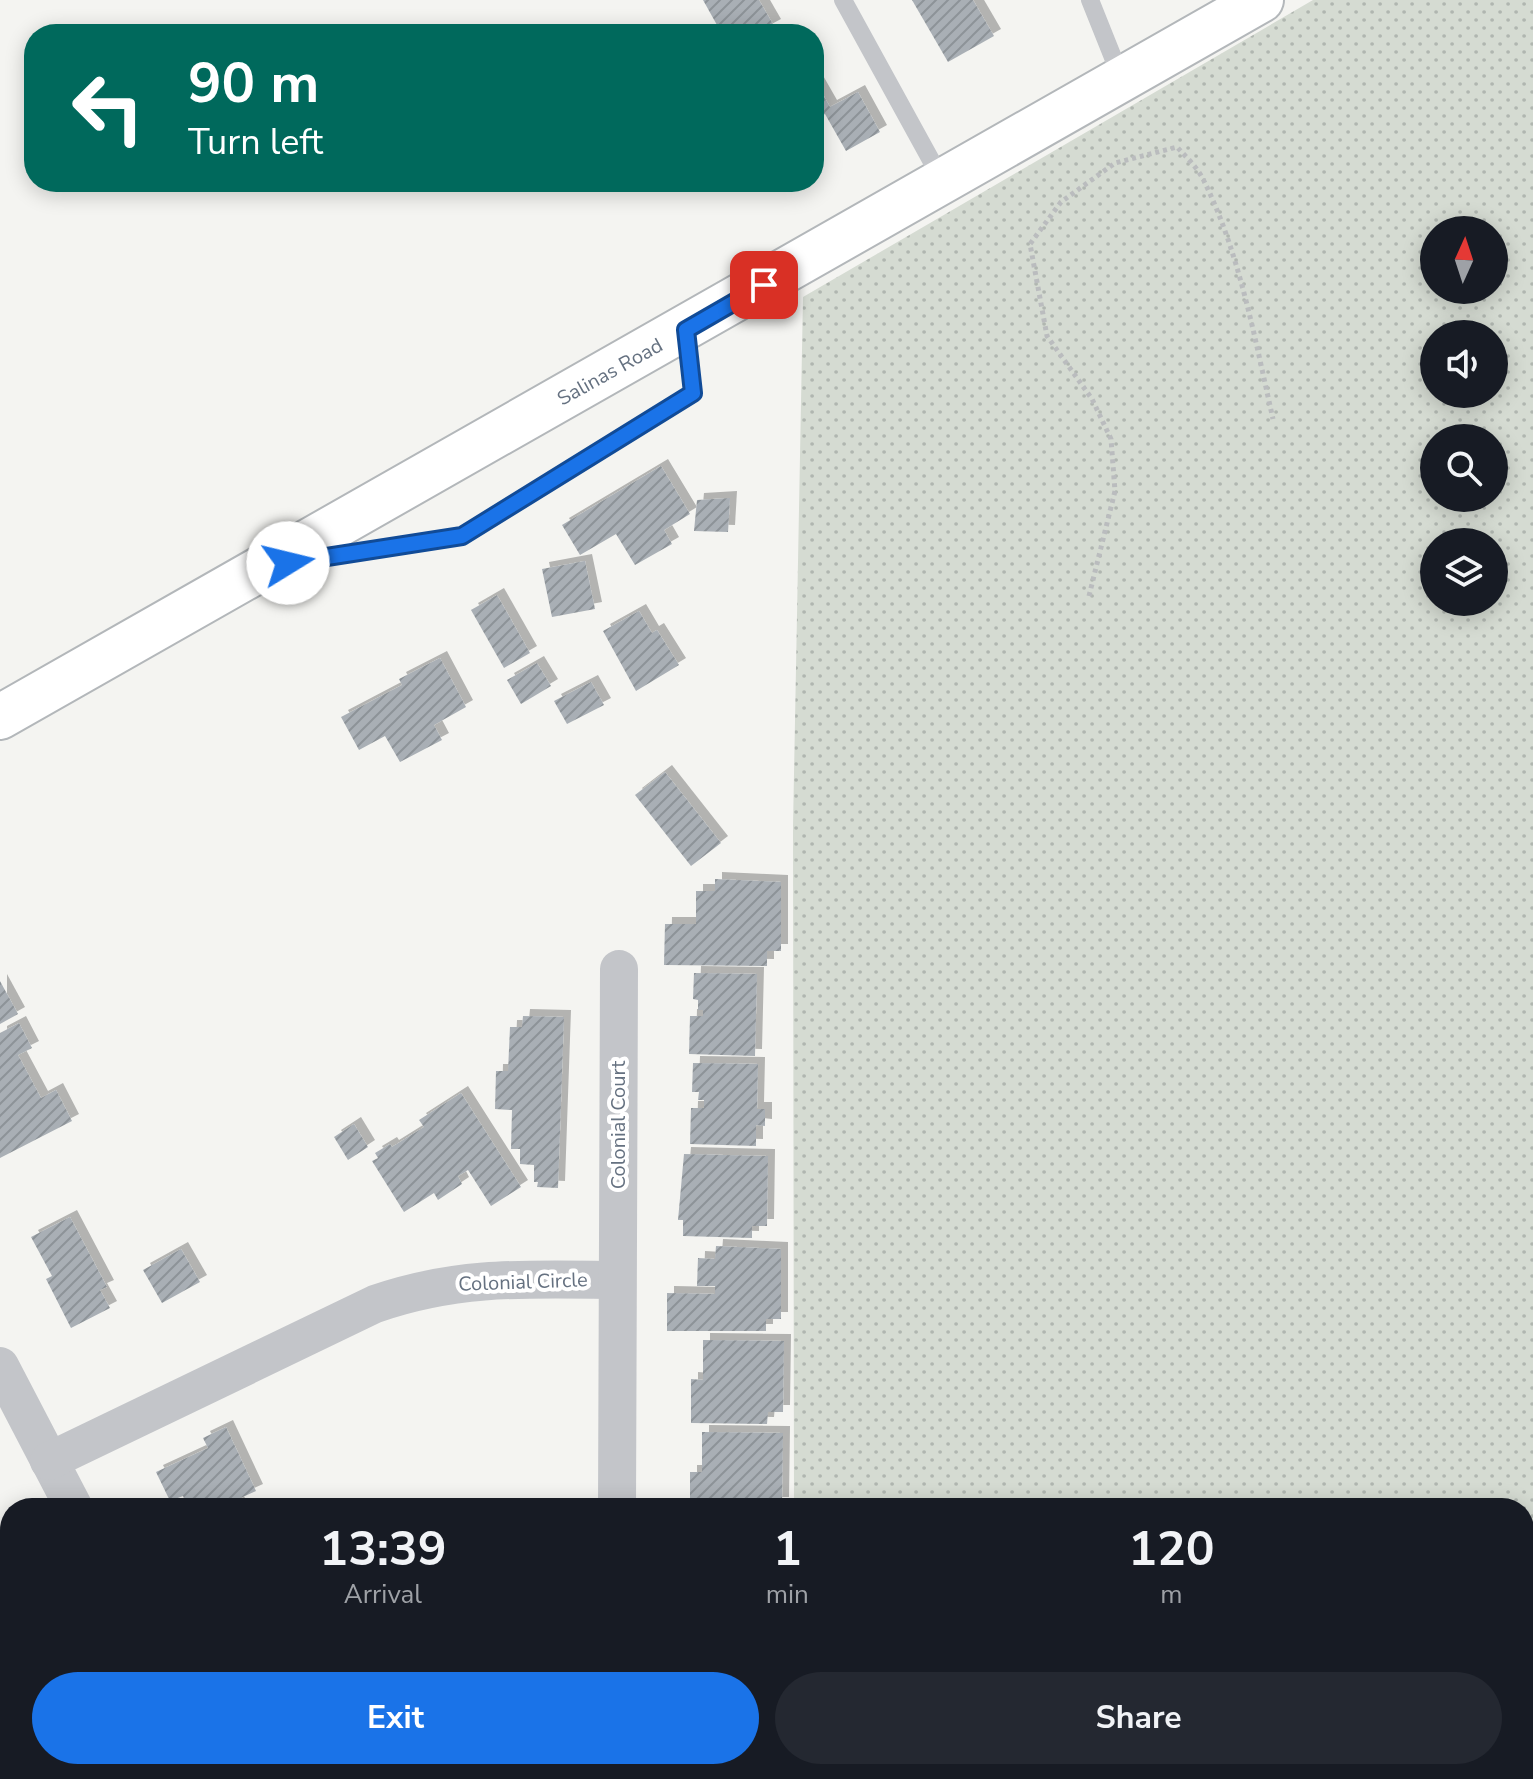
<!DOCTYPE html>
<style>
body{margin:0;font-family:"Nunito Sans",sans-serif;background:#242831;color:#f1f3f6;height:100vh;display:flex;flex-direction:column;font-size:30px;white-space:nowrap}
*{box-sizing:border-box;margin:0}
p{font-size:26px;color:#9ea1a6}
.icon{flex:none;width:44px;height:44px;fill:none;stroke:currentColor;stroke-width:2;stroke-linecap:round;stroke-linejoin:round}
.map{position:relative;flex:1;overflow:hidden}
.panel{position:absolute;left:0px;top:1498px;width:1534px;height:282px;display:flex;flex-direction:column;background:#171b24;border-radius:32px 32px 0 0;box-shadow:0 4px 20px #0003}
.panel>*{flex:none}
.top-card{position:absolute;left:24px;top:24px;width:800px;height:168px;border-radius:32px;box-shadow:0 4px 20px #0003;background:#00695c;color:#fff;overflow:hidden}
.needle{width:52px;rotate:3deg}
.tools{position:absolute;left:1420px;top:216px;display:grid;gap:16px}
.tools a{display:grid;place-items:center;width:88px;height:88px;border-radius:50%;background:#171b24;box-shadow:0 4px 20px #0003;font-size:40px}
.pin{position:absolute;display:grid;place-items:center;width:68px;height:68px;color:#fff;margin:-34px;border-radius:16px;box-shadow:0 4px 12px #0006}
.me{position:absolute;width:88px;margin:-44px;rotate:81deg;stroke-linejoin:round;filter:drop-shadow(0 0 6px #0008)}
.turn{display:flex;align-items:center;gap:28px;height:168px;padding:0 32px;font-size:36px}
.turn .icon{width:104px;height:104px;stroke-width:2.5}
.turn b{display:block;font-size:56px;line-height:68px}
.eta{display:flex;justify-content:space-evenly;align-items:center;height:136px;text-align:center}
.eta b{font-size:48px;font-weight:700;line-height:56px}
.button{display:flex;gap:16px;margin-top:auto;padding:16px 32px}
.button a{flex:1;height:92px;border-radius:48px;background:#1a73e8;color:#fff;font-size:32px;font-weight:700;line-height:92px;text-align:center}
.button a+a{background:#242831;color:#f1f3f6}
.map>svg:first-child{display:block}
.grass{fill:url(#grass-dots);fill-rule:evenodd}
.building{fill:url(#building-hatch);filter:url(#shadow)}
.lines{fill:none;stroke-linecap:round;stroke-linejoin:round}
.primary-casing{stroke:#b3b7ba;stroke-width:48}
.path{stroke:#babcbe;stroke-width:5;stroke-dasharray:4 4;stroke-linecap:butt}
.service{stroke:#c3c5c9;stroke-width:18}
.minor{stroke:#c3c5c9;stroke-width:38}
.primary{stroke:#fff;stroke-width:44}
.route-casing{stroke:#114b97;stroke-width:20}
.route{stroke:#1a73e8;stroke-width:14}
.labels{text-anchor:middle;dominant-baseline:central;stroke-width:8;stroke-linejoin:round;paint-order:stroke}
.street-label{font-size:20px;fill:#657180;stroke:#fff}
</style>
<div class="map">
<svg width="1533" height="1779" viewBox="0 0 1533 1779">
<defs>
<pattern id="grass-dots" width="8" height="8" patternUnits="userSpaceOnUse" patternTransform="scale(2)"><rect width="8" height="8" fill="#d5dbd2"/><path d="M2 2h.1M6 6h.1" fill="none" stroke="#b0b6b0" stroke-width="1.8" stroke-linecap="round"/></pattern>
<pattern id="building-hatch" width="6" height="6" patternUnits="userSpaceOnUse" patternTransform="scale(2)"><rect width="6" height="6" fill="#a9afb5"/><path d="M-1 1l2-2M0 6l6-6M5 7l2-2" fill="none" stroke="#8d9398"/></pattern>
<filter id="shadow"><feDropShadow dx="7" dy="-7" stdDeviation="0" flood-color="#0004"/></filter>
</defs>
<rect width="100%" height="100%" fill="#f4f4f1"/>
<path class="grass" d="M1313 0H1533V1779H795V1770H1524V1508H794L793 827 803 297ZM1434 230H1494V290H1434ZM1434 334H1494V394H1434ZM1434 438H1494V498H1434ZM1434 542H1494V602H1434Z"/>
<g class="building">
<path d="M703 0H759L774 26 759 34H722Z"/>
<path d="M912 0H973L994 36 948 62Z"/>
<path d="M814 79 830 107 858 92 880 132 846 151 825 114 814 120Z"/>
<path d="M661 466 690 514 664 530 672 544 635 565 616 534 580 555 562 525Z"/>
<path d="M730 498 728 532 694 531 697 500Z"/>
<path d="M585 561 595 609 552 617 542 569Z"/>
<path d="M497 595 530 653 504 668 471 610Z"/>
<path d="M639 611 652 633 657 630 679 665 636 691 603 631Z"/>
<path d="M440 658 466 707 434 725 442 740 400 762 385 736 359 750 341 717 402 685 399 679Z"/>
<path d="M537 663 551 686 521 704 507 680Z"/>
<path d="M591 682 604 705 567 724 554 701Z"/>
<path d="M665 772 721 843 691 866 635 795Z"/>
<path d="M715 879 781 882V951H767V966L664 965 665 924H696V891H715Z"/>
<path d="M694 973 757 974 755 1056 689 1054 690 1016H703V1010H698V1000L693 999Z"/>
<path d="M0 981 18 1014 0 1024Z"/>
<path d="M523 1016 564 1017 558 1188 537 1187 538 1182H534V1165L520 1164V1149H511L512 1110 495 1109 496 1071H508L510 1027H522Z"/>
<path d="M19 1023 32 1048 18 1055 41 1098 56 1090 72 1121 0 1158V1033Z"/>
<path d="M693 1063 758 1064 757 1109H765V1126L756 1125V1146L690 1144 691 1108H704V1100H698L699 1092H692Z"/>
<path d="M461 1093 521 1187 491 1206 468 1170 458 1176 462 1184 438 1200 434 1193 404 1212 372 1161 378 1158 375 1153 390 1144 392 1147 424 1127 419 1120Z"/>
<path d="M354 1124 368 1147 348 1160 334 1137Z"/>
<path d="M684 1154 768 1156 767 1226H752V1238L683 1236V1220H678Z"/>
<path d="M70 1217 107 1287 100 1290 110 1308 71 1328 46 1279 52 1276 31 1237Z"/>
<path d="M716 1246 781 1249V1319H766V1331H667V1293L715 1294V1286H697L698 1258 715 1259Z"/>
<path d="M181 1249 200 1282 162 1303 143 1270Z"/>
<path d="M703 1340 784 1341 783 1412H768L767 1424 691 1423V1379L703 1380Z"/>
<path d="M226 1427 256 1491 236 1500 239 1508H188L183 1496 170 1501 156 1472 208 1448 203 1438Z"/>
<path d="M702 1432 783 1433 782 1504H767V1508H690V1472H702Z"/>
<path d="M10 1567V1671L0 1673V1569Z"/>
</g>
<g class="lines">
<defs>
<path id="primary" d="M0 717 1261 0"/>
</defs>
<use href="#primary" class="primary-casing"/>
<g class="path">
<path d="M1089 596 1115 491 1111 439 1092 399 1047 336 1030 244 1061 202 1115 163 1177 147C1186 157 1198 168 1204 181 1240 254 1255 340 1273 419"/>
<path d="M1167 1770 1168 1779"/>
<path d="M1074 1779 1077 1775 1103 1779"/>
</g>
<g class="service">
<path d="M843 0 943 182"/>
<path d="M1090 0 1122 80"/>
<path d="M302 561 462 536 693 393 686 330"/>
</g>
<g class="minor">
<path d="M0 1366 74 1508"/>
<path d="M49 1461 375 1304C458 1275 530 1279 616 1280"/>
<path d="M617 1508 619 969"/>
<path d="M194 1770 197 1779"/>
</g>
<use href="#primary" class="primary"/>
</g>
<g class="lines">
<defs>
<path id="route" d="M288 563 462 536 693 393 686 330 764 285"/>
</defs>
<use href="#route" class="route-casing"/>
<use href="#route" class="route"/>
</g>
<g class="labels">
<g class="street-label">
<text transform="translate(610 372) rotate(-29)">Salinas Road</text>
<text transform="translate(618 1125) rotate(-90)">Colonial Court</text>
<text transform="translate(523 1282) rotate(-2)">Colonial Circle</text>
</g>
</g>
</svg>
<div class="tools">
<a><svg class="needle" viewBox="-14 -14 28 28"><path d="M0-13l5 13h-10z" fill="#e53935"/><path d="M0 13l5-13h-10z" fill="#9ea1a6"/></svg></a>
<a><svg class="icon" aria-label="sound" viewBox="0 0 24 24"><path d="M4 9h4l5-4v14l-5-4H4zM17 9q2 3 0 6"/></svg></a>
<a><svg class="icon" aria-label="search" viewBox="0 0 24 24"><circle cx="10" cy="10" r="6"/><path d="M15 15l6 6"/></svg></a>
<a><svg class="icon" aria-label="layers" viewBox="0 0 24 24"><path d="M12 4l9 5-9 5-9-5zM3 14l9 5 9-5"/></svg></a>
</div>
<div class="pin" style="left:764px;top:285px;background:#d93025"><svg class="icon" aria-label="arrive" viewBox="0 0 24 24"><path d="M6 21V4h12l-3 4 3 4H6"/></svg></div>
<svg class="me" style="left:288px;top:563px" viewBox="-20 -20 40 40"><circle r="19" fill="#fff"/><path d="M0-13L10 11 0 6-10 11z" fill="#1a73e8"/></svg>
<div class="top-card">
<div class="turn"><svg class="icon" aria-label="left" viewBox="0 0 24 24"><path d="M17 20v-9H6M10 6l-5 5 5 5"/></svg><div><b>90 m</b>Turn left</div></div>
</div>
<section class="panel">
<div class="eta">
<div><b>13:39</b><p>Arrival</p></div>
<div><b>1</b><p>min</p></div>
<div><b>120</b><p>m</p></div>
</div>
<div class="button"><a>Exit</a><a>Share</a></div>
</section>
</div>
